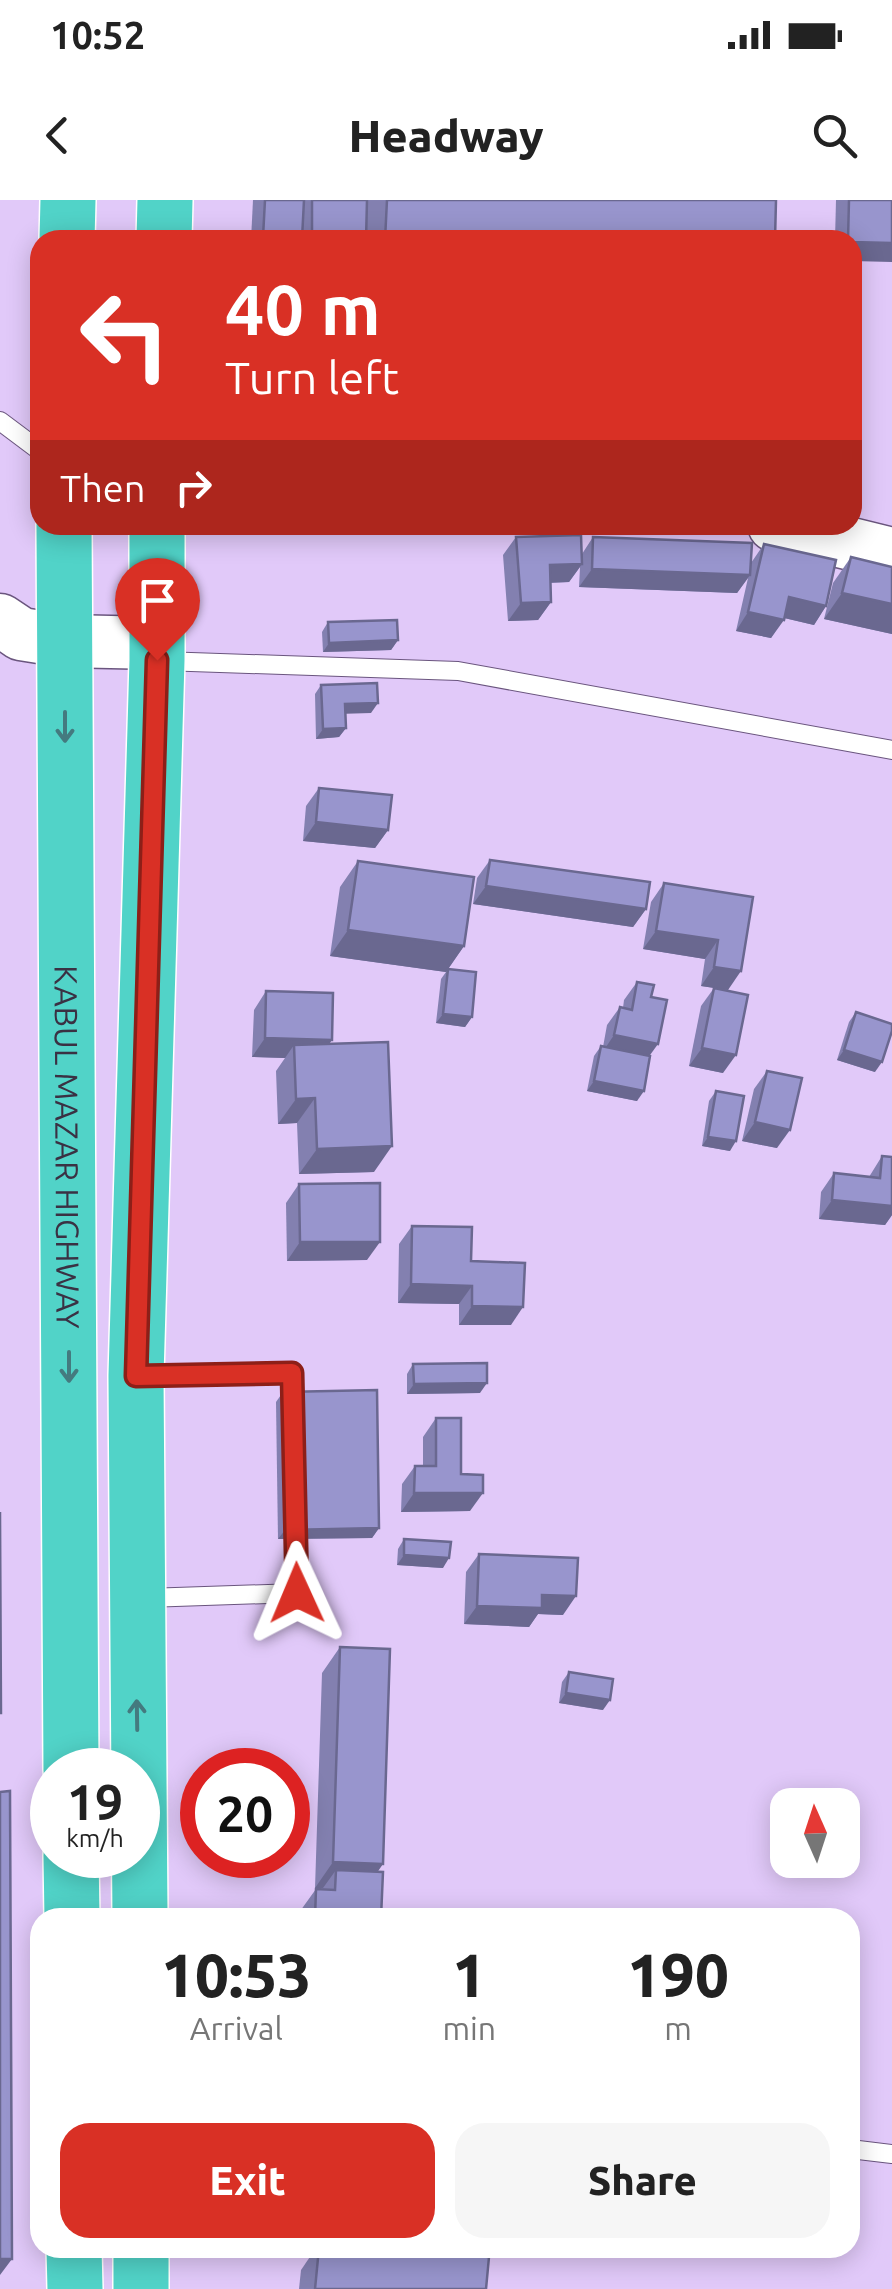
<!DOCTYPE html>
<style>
body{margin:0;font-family:Ubuntu,sans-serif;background:#f6f6f6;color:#222;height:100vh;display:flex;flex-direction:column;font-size:38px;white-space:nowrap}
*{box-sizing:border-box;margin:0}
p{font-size:32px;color:#767676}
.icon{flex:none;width:55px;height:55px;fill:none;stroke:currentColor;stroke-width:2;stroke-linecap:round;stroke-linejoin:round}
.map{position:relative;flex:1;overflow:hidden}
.sheet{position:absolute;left:30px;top:1708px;width:830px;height:350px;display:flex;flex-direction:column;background:#fff;border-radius:30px;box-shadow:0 5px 25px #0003}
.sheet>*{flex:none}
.hud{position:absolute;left:30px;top:30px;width:832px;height:305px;border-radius:30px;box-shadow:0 5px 25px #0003;background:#d93025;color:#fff;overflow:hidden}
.needle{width:65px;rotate:357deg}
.tools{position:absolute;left:770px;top:1588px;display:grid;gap:20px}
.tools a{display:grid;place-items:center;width:90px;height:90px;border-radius:20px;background:#fff;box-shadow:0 5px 25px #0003;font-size:50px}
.speed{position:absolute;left:30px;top:1548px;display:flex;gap:20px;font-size:50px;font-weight:700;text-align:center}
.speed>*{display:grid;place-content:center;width:130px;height:130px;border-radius:50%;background:#fff;box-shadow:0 5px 25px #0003;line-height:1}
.speed small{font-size:25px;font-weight:400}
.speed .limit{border:15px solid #d22;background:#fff;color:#111}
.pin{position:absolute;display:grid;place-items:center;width:85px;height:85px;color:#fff;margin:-102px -42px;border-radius:50% 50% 50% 0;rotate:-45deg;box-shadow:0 0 10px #0007}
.pin .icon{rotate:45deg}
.me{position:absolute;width:110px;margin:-55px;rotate:359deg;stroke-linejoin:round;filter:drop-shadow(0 0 8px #0008)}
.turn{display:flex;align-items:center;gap:35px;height:210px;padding:0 30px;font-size:45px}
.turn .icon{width:130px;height:130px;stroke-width:2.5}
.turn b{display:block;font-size:70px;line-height:85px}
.then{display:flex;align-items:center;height:95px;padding:0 30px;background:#0003;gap:20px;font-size:38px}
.eta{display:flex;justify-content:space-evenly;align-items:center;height:170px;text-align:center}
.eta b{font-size:60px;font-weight:800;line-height:70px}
.cta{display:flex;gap:20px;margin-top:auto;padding:20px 30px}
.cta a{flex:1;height:115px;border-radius:30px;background:#d93025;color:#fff;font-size:40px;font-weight:800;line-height:115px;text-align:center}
.cta a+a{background:#f6f6f6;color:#222}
.status{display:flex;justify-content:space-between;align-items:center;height:70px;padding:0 50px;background:#fff;direction:ltr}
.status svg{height:28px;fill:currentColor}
header{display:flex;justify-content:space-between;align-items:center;height:130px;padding:0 30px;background:#fff;font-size:45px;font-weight:800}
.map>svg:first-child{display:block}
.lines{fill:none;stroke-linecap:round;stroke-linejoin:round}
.lane-casing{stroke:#6a557e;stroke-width:20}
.secondary-casing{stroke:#6a557e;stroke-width:55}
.highway-casing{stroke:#fff;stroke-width:58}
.lane{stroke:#fff;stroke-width:18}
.secondary{stroke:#fff;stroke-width:52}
.highway{stroke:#51d3c8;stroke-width:55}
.wall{fill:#8380b0}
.shaded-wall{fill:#6a6890}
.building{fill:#9895cd;stroke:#6a6890;stroke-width:2.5}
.oneway{stroke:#447a7f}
.route-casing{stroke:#8d1f18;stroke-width:25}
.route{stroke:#d93025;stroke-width:18}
.labels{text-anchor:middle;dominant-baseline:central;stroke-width:10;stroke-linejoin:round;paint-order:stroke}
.street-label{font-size:32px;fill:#3a3143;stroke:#f8f3fd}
</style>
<div class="status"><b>10:52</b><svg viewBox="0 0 49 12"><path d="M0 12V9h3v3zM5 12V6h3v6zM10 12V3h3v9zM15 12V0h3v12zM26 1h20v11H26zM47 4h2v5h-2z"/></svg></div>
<header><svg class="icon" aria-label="back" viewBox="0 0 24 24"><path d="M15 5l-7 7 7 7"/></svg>Headway<svg class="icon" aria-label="search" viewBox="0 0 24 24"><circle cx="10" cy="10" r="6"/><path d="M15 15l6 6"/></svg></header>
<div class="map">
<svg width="892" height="2089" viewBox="0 0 892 2089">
<rect width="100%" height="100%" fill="#e1c9f9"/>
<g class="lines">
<defs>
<g id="lane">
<path d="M0 221 40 251"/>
<path d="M162 461 458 471 892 550"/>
<path d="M140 1176 292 1173 293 1215"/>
<path d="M146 1398 297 1393 295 1316"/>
<path d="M850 1949 892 1954"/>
</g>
<g id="secondary">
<path d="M774 325 892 354"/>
<path d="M0 420 21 434 65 441 157 443"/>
</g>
<g id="highway">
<path d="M67 40 68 0"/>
<path d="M164 40 165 0"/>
<path id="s1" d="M64 325 71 1570"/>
<path d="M71 1655 72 1718"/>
<path d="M140 1718 136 1176 157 460V325"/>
<path d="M74 2048 75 2089"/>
<path d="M141 2048V2089"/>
</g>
</defs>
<use href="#lane" class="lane-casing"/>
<use href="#secondary" class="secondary-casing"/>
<use href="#highway" class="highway-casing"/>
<use href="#lane" class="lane"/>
<use href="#secondary" class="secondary"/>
<use href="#highway" class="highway"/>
</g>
<g class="wall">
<path d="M253 0H776L775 40H251Z"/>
<path d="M836 0H892L852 40H835Z"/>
<path d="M516 337 582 354 593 337 751 363 764 344 826 406 814 425 784 418 771 438 736 431 748 378 737 393 579 387 580 367 569 382 550 383 551 402 538 420 508 421 503 355Z"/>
<path d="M851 357 892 367V434L824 419 833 383Z"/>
<path d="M328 422 398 440 391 450 323 452 322 432Z"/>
<path d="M321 485 371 513H345L346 528 339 537 316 539 315 494Z"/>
<path d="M319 588 388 630 375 648 303 641 306 606Z"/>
<path d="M490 660 646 709 633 727 473 704 477 678Z"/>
<path d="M358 661 464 746 448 769 472 817 465 827 436 823 441 779 446 772 330 756 340 687Z"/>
<path d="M664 683 753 697 728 790 701 786 705 759 643 749 651 702Z"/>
<path d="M637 782 651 797 650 856 637 901 587 891 594 856 601 846 603 847 607 825 620 807 623 808 624 800Z"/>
<path d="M714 788 723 873 689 866 701 806Z"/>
<path d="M266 791 329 844 374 972 299 974 297 923 278 924 276 871 285 858 252 857 254 810Z"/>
<path d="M856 812 875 872 837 860 849 822Z"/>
<path d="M767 871 777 948 742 941 754 889Z"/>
<path d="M716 891 730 951 702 946 709 901Z"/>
<path d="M882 956 892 957V1015L885 1025 819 1019 821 992 834 973 869 977Z"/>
<path d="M299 984 367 1060 287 1061 286 1003Z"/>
<path d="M412 1026 471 1061 511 1125H459V1104L398 1103 399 1044Z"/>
<path d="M413 1164 480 1193 407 1194V1174Z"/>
<path d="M283 1192 379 1328 372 1338 278 1339 276 1202Z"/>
<path d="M436 1218 461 1274 470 1311 401 1312 402 1284 415 1266H423V1237Z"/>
<path d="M404 1339 443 1368 397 1365 398 1349Z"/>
<path d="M479 1354 563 1415 538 1414 529 1427 464 1424 466 1372Z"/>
<path d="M340 1447 377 1672 381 1718H298V1714L316 1689 323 1688H315L322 1473Z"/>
<path d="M569 1472 603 1510 559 1503 562 1482Z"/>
<path d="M316 2048H365L486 2089H299L301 2070Z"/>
</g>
<g class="shaded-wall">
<path d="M263 37 302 39 301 40H261Z"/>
<path d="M852 42 892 43V62L852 61Z"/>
<path d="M582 364 569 382 537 383 550 365Z"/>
<path d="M592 369 750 375 737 393 579 387Z"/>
<path d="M842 393 892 404V434L824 419Z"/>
<path d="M789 397 826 406 814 425 776 416Z"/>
<path d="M551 402 538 420 508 421 521 403Z"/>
<path d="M748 412 784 420 771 438 736 431Z"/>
<path d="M398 440 391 450 323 452 329 443Z"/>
<path d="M378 503 371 513 338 514 345 504Z"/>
<path d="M346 528 339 537 316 539 323 529Z"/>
<path d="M316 622 388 630 375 648 303 641Z"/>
<path d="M486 686 646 709 633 727 473 704Z"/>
<path d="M348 730 464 746 446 772 330 756Z"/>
<path d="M656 731 718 740 705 759 643 749Z"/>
<path d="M714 767 741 771 728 790 701 786Z"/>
<path d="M443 814 472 817 465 827 436 823Z"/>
<path d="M614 835 658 844 645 862 602 853Z"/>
<path d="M265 838 332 840 319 859 294 845 285 858 252 857Z"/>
<path d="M702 848 736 855 723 873 689 866Z"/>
<path d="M844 850 882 862 875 872 837 860Z"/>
<path d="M594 881 644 891 637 901 587 891Z"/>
<path d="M315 898 297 923 278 924 296 899Z"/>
<path d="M755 922 790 930 777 948 742 941Z"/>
<path d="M708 937 736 941 730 951 702 946Z"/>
<path d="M392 946 374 972 299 974 317 949Z"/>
<path d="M832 1000 892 1006V1015L885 1025 819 1019Z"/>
<path d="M300 1042H380L367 1060 287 1061Z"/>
<path d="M411 1084 472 1086 459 1104 398 1103Z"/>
<path d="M472 1106 523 1107 511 1125H459Z"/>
<path d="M487 1183 480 1193 407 1194 414 1184Z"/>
<path d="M414 1293H483L470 1311 401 1312Z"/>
<path d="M379 1328 372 1338 278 1339 285 1330Z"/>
<path d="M404 1355 449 1358 443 1368 397 1365Z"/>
<path d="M542 1395 576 1396 563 1415 538 1414 529 1427 464 1424 477 1406Z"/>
<path d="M566 1493 610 1500 603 1510 559 1503Z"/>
<path d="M333 1662 383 1664 365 1690 336 1670 323 1688H315Z"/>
<path d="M0 2059H12L0 2075Z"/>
</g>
<g class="building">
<path d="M265 0H304L302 39 263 37Z"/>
<path d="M312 0H367L366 40H312Z"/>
<path d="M387 0H776L775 40H385Z"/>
<path d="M849 0H892V43L852 42V40H848Z"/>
<path d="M581 335 582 364 550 365 551 402 521 403 516 337Z"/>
<path d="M593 337 752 343 750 375 592 369Z"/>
<path d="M764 344 836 360 826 406 789 397 784 420 748 412Z"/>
<path d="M851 357 892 367V404L842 393Z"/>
<path d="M397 420 398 440 329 443 328 422Z"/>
<path d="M377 483 378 503 345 504 346 528 323 529 321 485Z"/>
<path d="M319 588 392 595 388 630 316 622Z"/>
<path d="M490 660 650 682 646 709 486 686Z"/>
<path d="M358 661 474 677 464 746 348 730Z"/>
<path d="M664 683 753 697 741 771 714 767 718 740 656 731Z"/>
<path d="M448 769 476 772 472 817 443 814Z"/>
<path d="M637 782 654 785 651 797 667 800 658 844 614 835 620 807 632 810Z"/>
<path d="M714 788 748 795 736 855 702 848Z"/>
<path d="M266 791 333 793 332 840 265 838Z"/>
<path d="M856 812 892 824V831L882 862 844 850Z"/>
<path d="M388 842 392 946 317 949 315 898 296 899 294 845Z"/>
<path d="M601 846 650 856 644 891 594 881Z"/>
<path d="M767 871 802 878 790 930 755 922Z"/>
<path d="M716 891 744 896 736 941 708 937Z"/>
<path d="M882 956 892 957V1006L832 1000 834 973 880 978Z"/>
<path d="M380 983V1042H300L299 984Z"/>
<path d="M412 1026 472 1027 471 1061 525 1063 523 1107 472 1106V1086L411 1084Z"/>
<path d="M487 1163V1183L414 1184 413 1164Z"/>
<path d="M377 1190 379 1328 285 1330 283 1192Z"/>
<path d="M436 1218H461V1274L483 1275V1293H414L415 1266H436Z"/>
<path d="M0 1312 1 1513H0Z"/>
<path d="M404 1339 451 1342 449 1358 404 1355Z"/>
<path d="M479 1354 578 1358 576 1396 542 1395V1408L477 1406Z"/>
<path d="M340 1447 390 1449 383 1664 333 1662Z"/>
<path d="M569 1472 613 1479 610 1500 566 1493Z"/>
<path d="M10 1591 12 2059H0V1592Z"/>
<path d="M336 1670 383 1672 381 1718H315L316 1689 335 1690Z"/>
<path d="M319 2048H365L489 2057 486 2089H315Z"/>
</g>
<defs><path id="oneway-shaft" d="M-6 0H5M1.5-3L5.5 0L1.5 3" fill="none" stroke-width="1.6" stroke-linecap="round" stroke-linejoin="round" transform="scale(2.5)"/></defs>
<g class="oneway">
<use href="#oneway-shaft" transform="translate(65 527) rotate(90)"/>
<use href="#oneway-shaft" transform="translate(69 1167) rotate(90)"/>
<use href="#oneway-shaft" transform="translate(137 1515) rotate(-91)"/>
</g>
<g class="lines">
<defs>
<path id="route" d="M157 460 136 1176 292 1173 297 1393"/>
</defs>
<use href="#route" class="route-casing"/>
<use href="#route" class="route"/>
</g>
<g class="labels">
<g class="street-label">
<text stroke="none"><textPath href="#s1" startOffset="622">KABUL MAZAR HIGHWAY</textPath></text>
</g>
</g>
</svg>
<div class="tools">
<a><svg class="needle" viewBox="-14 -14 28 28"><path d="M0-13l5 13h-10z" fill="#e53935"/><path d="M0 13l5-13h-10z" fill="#767676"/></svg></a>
</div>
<div class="speed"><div>19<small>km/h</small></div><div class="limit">20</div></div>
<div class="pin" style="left:157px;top:460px;background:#d93025"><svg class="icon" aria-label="arrive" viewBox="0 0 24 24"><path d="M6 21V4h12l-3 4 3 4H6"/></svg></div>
<svg class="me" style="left:297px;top:1393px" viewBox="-20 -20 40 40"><path d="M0-17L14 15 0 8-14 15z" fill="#d93025" stroke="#fff" stroke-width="4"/></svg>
<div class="hud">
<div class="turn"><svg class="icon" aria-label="left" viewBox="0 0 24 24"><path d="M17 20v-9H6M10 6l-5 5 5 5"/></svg><div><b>40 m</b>Turn left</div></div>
<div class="then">Then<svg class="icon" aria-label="right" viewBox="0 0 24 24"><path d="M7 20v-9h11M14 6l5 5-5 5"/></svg></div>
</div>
<section class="sheet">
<div class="eta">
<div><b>10:53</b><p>Arrival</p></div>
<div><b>1</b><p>min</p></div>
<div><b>190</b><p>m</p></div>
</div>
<div class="cta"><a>Exit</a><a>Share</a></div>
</section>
</div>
